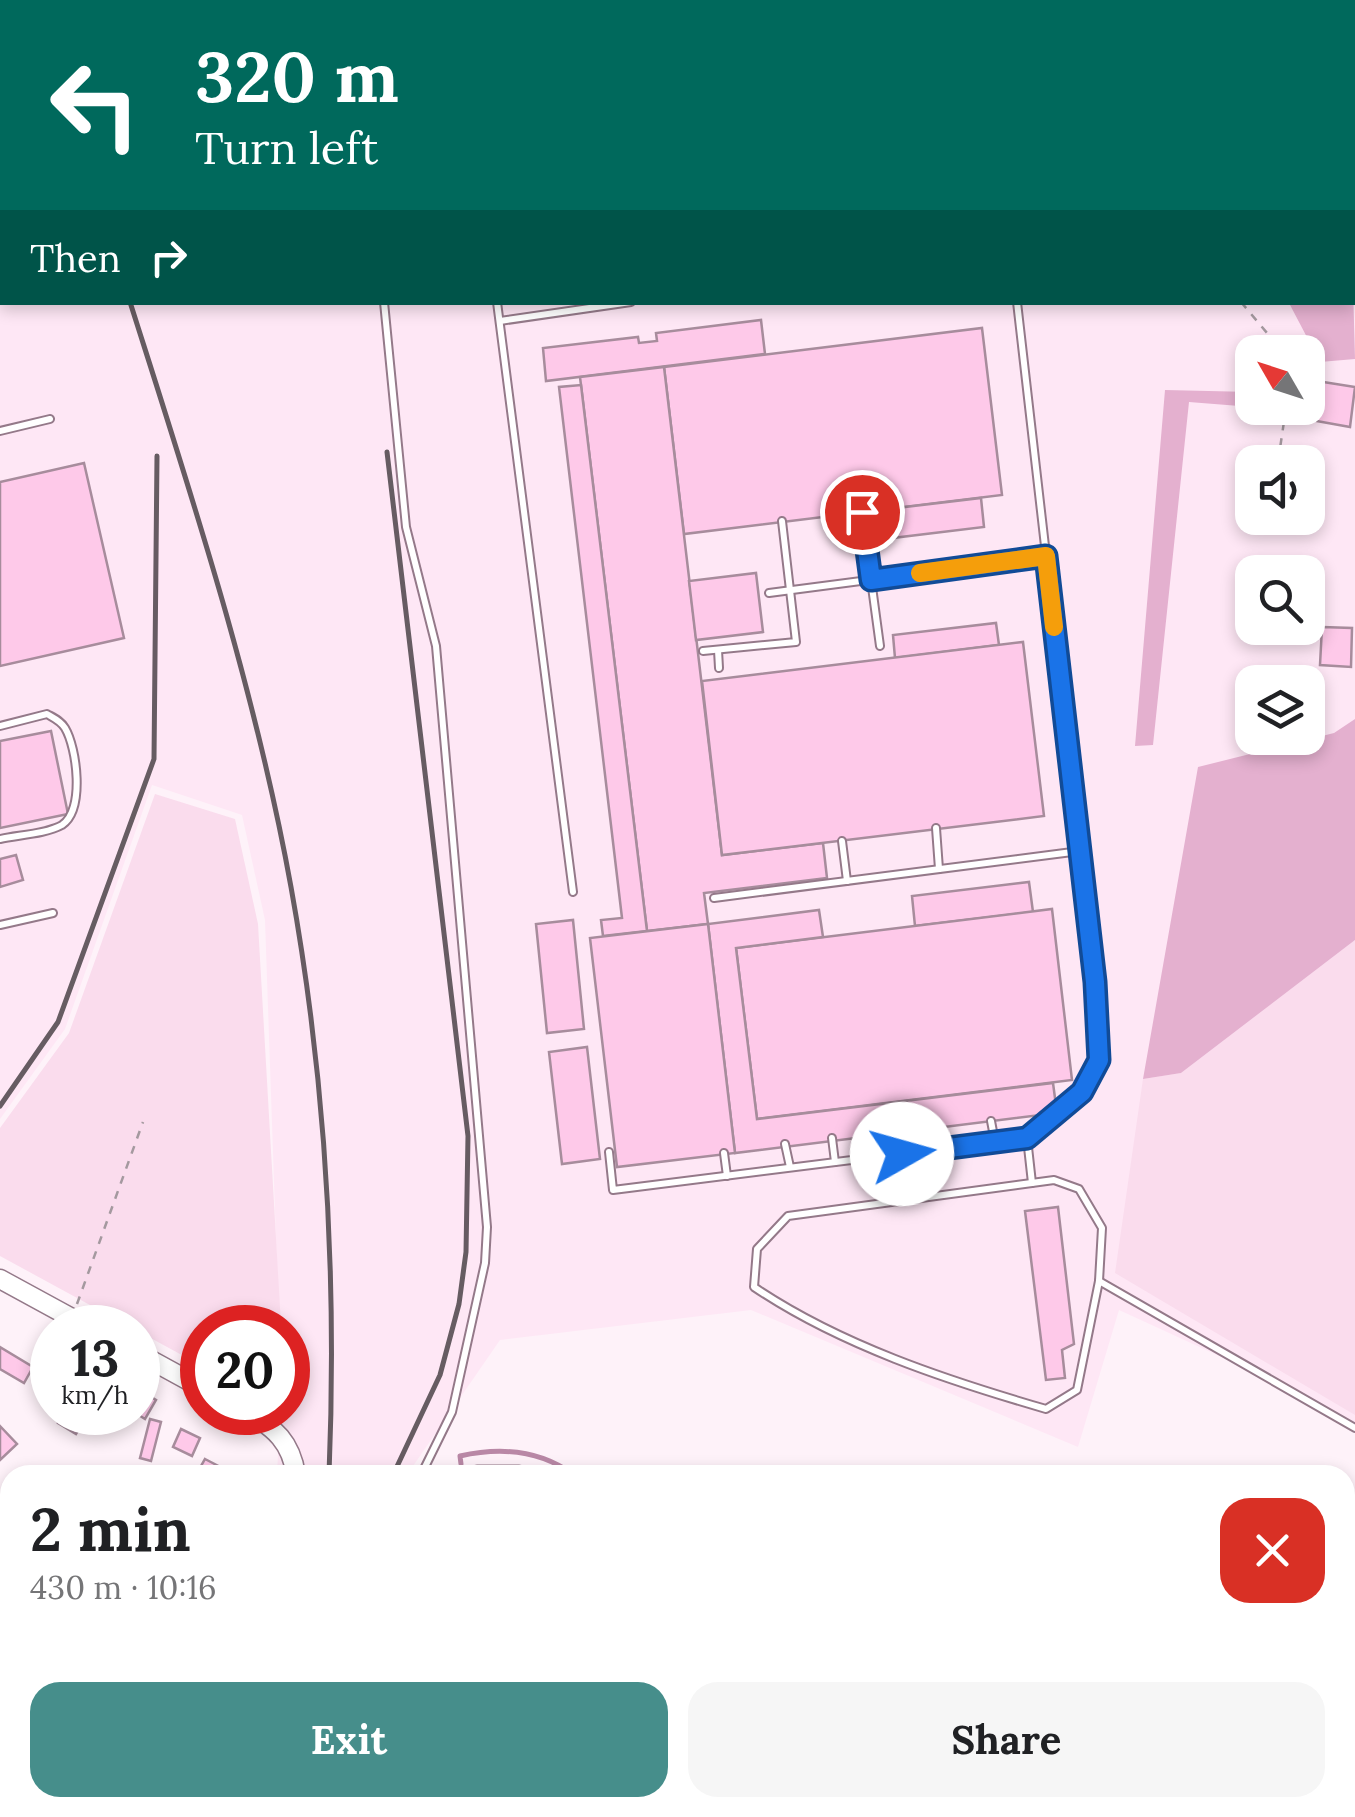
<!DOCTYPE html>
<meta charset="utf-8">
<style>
body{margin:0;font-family:Lora,serif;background:#f6f6f6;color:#202124;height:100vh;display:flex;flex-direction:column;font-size:38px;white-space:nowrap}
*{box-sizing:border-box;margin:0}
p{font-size:32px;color:#757577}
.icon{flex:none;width:55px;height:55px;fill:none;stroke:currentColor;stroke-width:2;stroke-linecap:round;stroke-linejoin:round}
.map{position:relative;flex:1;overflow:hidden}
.sheet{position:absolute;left:0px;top:1465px;width:1355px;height:352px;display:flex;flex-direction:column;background:#fff;border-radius:30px 30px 0 0;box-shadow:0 5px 15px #0003}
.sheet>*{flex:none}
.guide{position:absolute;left:0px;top:0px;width:1355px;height:305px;box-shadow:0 5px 15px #0003;background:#00695c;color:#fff;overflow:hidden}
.needle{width:65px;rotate:309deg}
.fabs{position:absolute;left:1235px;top:335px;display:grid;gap:20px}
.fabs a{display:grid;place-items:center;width:90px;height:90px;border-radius:20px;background:#fff;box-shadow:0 5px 15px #0003;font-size:50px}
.speed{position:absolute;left:30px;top:1305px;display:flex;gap:20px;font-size:50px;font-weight:700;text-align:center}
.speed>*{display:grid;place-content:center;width:130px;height:130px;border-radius:50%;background:#fff;box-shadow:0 5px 15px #0003;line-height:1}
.speed small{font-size:25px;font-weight:400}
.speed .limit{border:15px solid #d22;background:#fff;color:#111}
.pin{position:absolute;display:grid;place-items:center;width:85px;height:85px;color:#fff;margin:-42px;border:5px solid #fff;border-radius:50%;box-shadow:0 2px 10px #0007}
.me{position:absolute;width:110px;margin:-55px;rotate:83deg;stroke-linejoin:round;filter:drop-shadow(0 0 8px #0008)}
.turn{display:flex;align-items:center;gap:35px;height:210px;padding:0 30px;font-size:45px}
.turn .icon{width:130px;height:130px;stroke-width:2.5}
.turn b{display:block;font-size:70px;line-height:85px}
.then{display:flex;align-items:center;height:95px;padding:0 30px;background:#0003;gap:20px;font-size:38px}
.round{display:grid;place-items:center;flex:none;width:105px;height:105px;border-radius:30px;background:#f6f6f6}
.headline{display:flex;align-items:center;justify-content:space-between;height:170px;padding:0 30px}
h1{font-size:60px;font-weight:700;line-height:75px}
.button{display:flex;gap:20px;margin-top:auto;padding:20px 30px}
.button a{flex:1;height:115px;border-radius:30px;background:#468e8b;color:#fff;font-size:40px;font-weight:700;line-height:115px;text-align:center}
.button a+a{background:#f6f6f6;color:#202124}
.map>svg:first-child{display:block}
.built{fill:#fee7f5;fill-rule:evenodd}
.green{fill:#fadced}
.forest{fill:#e4b0cf}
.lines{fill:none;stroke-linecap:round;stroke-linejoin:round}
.stream{stroke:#b988a6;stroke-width:5}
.building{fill:#fec9e9;stroke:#a78c9c;stroke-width:2.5}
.service-casing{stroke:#947989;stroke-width:10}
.minor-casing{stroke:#947989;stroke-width:18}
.secondary-casing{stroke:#947989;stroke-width:21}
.trunk-casing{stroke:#d4d2d3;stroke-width:26}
.path{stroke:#a4999f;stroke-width:2.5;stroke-dasharray:8 8;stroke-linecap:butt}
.service{stroke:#fff;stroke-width:6}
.minor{stroke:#fff;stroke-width:14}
.secondary{stroke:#fff;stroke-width:18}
.trunk{stroke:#d6a4c3;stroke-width:22}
.rail{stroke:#665c62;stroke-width:5}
.route-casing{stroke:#114b97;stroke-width:25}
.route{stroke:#1a73e8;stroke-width:18}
.slow{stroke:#f59e0b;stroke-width:18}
</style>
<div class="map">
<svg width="1355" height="1817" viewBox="0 0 1355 1817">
<rect width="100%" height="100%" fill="#fef2f9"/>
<path class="built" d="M0 0 124 2H2V302H1352V2H655L1355 0V1428L1276 1382 1119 1310 1078 1447 751 1310 500 1340 413 1466 411 1475H277L280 1413 288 1412V1328L279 1327 265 920 242 815 152 785 65 1029 0 1119ZM1252 352H1308V408H1252ZM1252 462H1308V518H1252ZM1252 572H1308V628H1252ZM1252 682H1308V738H1252Z"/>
<g class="green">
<path d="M155 794 235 819 258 924 281 1325 202 1328V1366L0 1256V1128L69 1033Z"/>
<path d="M1355 940V1415L1115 1273 1143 1079 1181 1073Z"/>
</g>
<g class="forest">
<path d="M1353 286 1355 359 1320 362 1289 303 1352 302Z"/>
<path d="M1165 390 1252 392V407L1189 402 1153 745 1135 746Z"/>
<path d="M1355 719V940L1181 1073 1143 1079 1198 767 1334 733Z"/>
</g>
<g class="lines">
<g class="stream">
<path d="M461 1464 460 1456C500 1447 539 1449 574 1475"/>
<path d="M1088 1808 1100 1817"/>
</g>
</g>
<g class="building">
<path d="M761 320 765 354 546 381 543 348 638 337 639 343 657 341 656 333Z"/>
<path d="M982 328 1002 495 684 534 664 367Z"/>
<path d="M664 367 722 855 823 843 827 878 704 893 708 924 647 931 580 377Z"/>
<path d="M1317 381 1355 387 1350 427 1311 420Z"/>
<path d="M581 385 647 931 603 936 601 920 622 918 559 387Z"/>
<path d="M84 463 124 638 0 666V482Z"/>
<path d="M981 498 984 527 884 539 880 510Z"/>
<path d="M756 573 763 632 696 640 689 581Z"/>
<path d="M996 623 999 645 895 658 893 635Z"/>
<path d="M1322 627 1352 628 1351 667 1320 665Z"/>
<path d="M1023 642 1044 816 722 855 702 681Z"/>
<path d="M51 731 68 814 0 828V741Z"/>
<path d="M16 855 23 880 0 887V859Z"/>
<path d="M1029 882 1033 912 915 926 912 896Z"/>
<path d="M1052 909 1072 1080 757 1119 736 948Z"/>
<path d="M819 910 823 937 736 948 757 1119 1053 1083 1057 1113 735 1153 708 924Z"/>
<path d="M573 920 584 1029 547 1033 536 924Z"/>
<path d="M708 924 735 1153 617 1167 590 938Z"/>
<path d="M587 1047 600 1159 562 1164 549 1052Z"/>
<path d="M1058 1207 1074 1344 1062 1350 1065 1378 1046 1380 1025 1211Z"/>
<path d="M0 1347 33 1367 24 1383 0 1369Z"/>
<path d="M138 1389 156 1400 145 1419 134 1412H138Z"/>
<path d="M64 1412H89L76 1434 58 1423Z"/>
<path d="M150 1419 161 1422 151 1461 140 1458Z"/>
<path d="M0 1426 17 1444 0 1460Z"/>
<path d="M181 1429 200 1438 192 1456 173 1447Z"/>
<path d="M205 1459 226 1470 223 1475H196Z"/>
</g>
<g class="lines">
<defs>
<g id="service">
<path d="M826 0 827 2"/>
<path d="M1307 0 1309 2"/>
<path d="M1352 48 1355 50"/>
<path d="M384 302 406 527 436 646 487 1227 485 1263 452 1412 421 1475"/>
<path d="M497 302 573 892"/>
<path d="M1017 302 1095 982C1100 1073 1104 1081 1027 1138L1032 1183"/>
<path d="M500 321 631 302"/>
<path d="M0 431 50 419"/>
<path d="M862 513 880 646"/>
<path d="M769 593 1045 557"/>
<path d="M718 650 719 668"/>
<path d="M703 651 796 642 782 521"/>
<path d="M0 726 47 714C54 718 61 721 65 728 77 748 85 810 62 825 46 834 18 835 0 839"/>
<path d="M936 828 939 869"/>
<path d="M842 841 847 881"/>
<path d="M714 898 1080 851"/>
<path d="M0 925 53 913"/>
<path d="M991 1121 995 1142"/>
<path d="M900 1132 902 1154"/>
<path d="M832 1138 835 1162"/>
<path d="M785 1144 790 1167"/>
<path d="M609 1152 613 1190 1027 1138"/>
<path d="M724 1153 727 1176"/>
<path d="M1054 1180 1079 1189 1102 1228 1099 1281 1077 1390 1046 1409C946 1380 840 1345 754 1287L757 1249 788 1216Z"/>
<path d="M1099 1281 1355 1428"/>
</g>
<g id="minor">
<path d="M560 0 562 2"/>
<path d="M276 2 279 0"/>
<path d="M656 2 658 0"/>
<path d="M1059 1808 1077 1817"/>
<path d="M1125 1817 1133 1808"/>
</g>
<g id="secondary">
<path d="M0 1279 90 1328"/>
<path d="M138 1353 202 1388"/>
<path d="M247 1412C275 1428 291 1442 296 1475"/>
<path d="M477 1475H519"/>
<path d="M1345 1622 1355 1612"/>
<path d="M252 1817 254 1808"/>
<path d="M358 1817 360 1808"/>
</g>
<g id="trunk">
<path d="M1190 1808 1193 1817"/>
<path d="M1157 1810 1163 1817"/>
</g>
</defs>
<use href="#service" class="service-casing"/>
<use href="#minor" class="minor-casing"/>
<use href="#secondary" class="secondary-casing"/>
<use href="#trunk" class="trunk-casing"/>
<g class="path">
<path d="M117 0 118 2"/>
<path d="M1043 0 1044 2"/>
<path d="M1241 302 1283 352"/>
<path d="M1278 462 1286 408"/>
<path d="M77 1304 143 1122"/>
</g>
<use href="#service" class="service"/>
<use href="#minor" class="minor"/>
<use href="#secondary" class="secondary"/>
<use href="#trunk" class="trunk"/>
<g class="rail">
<path d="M15 0 16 2"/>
<path d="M33 0 34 2"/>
<path d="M0 56 2 64"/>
<path d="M130 302C191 494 255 688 291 887 326 1081 337 1278 329 1475"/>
<path d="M387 452 468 1136 466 1252 459 1304 440 1375 393 1475"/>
<path d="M0 1106 58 1022 154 759 157 456"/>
<path d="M305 1817 306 1808"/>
</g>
</g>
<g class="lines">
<defs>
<path id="route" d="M862 512 871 580 1046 556 1095 982 1099 1060 1082 1092 1027 1138 902 1154"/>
</defs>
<use href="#route" class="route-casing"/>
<use href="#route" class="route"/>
<path class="slow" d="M920 573 1046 556 1054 627"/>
</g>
</svg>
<div class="fabs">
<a><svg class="needle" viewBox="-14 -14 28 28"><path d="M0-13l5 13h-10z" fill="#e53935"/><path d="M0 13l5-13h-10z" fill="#757577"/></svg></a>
<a><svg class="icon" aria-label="sound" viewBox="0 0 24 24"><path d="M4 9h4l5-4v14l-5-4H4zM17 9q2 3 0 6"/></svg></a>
<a><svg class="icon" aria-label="search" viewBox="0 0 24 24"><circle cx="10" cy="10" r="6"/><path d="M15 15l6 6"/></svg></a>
<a><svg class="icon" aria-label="layers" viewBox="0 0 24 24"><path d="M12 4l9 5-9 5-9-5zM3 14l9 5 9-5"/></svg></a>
</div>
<div class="speed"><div>13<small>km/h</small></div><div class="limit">20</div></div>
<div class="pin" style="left:862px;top:512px;background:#d93025"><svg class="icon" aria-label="arrive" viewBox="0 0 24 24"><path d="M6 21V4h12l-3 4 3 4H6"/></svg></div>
<svg class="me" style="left:902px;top:1154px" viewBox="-20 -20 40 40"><circle r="19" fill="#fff"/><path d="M0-13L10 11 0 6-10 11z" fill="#1a73e8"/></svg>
<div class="guide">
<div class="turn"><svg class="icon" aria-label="left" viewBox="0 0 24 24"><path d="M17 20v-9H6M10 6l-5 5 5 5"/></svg><div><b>320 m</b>Turn left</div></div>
<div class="then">Then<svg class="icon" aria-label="right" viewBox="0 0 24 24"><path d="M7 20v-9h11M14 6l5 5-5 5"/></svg></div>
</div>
<section class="sheet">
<div class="headline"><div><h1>2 min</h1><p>430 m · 10:16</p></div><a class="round" style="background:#d93025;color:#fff"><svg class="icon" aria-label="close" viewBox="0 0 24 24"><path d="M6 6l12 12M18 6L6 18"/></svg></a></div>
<div class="button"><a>Exit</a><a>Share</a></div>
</section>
</div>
